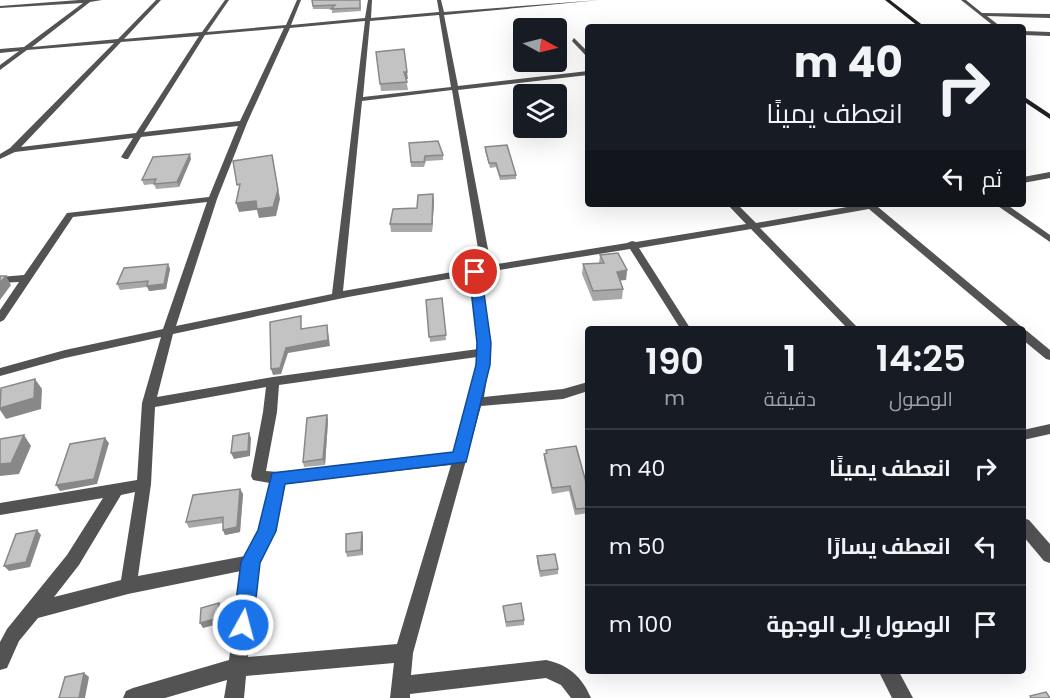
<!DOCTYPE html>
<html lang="ar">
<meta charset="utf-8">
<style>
body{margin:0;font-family:Poppins,Cairo,sans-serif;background:#20242c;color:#f1f3f6;direction:rtl;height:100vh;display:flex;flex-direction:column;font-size:22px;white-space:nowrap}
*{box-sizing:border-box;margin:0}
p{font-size:20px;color:#9ea1a6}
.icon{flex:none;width:33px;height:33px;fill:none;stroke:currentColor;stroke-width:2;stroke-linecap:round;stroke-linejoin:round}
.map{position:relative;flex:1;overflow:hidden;direction:ltr}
.details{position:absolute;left:585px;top:326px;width:441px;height:348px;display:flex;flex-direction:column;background:#171b24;border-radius:6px;box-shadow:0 6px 24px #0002;direction:rtl}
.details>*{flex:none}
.hud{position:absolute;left:585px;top:24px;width:441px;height:183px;border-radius:6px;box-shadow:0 6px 24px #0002;direction:rtl;background:#171b24;color:#f1f3f6;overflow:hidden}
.needle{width:39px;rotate:97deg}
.fabs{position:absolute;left:513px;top:18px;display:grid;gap:12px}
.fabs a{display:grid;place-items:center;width:54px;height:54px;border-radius:6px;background:#171b24;box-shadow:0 6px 24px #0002;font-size:30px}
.pin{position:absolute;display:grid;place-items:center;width:51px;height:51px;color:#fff;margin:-26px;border:3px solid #fff;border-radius:50%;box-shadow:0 2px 6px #0007}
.me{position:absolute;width:66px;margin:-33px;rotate:7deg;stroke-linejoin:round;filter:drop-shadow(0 0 4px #0008)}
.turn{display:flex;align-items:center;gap:21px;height:126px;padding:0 24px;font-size:27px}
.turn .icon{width:78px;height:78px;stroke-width:2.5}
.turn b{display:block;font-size:42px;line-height:51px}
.then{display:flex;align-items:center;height:57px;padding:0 24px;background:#0003;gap:12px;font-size:22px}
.eta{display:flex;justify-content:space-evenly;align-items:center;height:102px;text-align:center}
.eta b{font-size:36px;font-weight:600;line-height:42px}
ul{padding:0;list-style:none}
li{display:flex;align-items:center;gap:18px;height:78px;padding:0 24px;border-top:2px solid #363941}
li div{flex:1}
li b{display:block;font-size:22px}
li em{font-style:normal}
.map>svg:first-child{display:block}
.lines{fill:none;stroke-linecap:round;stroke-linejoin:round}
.street{fill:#535353;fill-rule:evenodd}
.secondary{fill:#202020;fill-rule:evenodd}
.wall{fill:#a8a8a8}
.shaded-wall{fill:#888}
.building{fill:#c3c3c3;stroke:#888;stroke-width:1.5}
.route{fill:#1a73e8;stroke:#114b97;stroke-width:1.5}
</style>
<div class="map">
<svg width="1050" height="698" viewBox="0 0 1050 698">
<rect width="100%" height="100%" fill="#fff"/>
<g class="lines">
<g class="street">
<path d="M79 0H102L90 2 32 47 118 39 156 0H161L124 39 202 32 225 0H229L207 32 286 25 297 0H301L291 25 365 18 368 0H372L371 18 439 12 437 0H441L444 12 600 0 444 15 458 86 588 71V75L458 90 491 265 627 243 632 241 636 242 746 224 727 204H737L756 223 864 204H884L878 207 1023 328H1010L869 209 760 228 858 328H847L751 229 639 248 690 328H680L630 249 480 273 490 343 489 365 484 397 563 389 588 382V391L563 399 481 406 413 653 411 675 546 660C569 665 582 677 591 698H571L561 685 546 678 410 694V698H390L394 663 246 676 244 698H224L227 680 165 698H123L126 691 133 688 229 660 241 571 128 594 38 618 19 641 7 668 0 670V642L7 629 67 555 103 498 0 515V503L137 480 142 403 161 337 65 358 0 376V368L65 350 163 329 207 202 73 217 4 320 0 322V310L19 282 0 283V277L24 275 67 213 209 197 238 126 141 137 128 159H125L121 157 133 138 15 152 0 159V154L10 148 114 43 27 50 0 70V65L19 51 0 53V49L24 47 83 3 0 8V6ZM439 15 451 87 363 97 370 21ZM365 21 332 294 176 326 217 199 247 123 290 28ZM284 28 240 121 144 132 205 35ZM199 36 136 133 21 147 121 42ZM452 90 481 267 343 291 362 101ZM470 275 478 349 273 377 157 397 173 334 348 297ZM477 357 469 402 454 453 278 472 266 471 277 412 279 385ZM266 387 263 412 251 476 253 480 270 483 259 530 245 556 138 576 151 484 155 407ZM451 465 397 644 248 657 258 563 275 531 284 483ZM135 492 121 580 54 597 79 565 121 495Z"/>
<path d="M961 0H966L982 13 1050 14V18L987 16 1001 27H995Z"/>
<path d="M1023 31 1050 32V36L1023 35Z"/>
<path d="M574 38 588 52V58L572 41Z"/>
<path d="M1050 172V178L1023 183V177Z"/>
<path d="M995 204H1006L1050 235V242Z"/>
<path d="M1023 330 1027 331 1050 350V360L1046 359 1023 340Z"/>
<path d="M1050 424V434L1023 440V430Z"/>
<path d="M1023 518 1029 520 1050 544V563L1044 561 1023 536Z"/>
<path d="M878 670H898L913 698H892Z"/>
</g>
<g class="secondary">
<path d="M885 0H890L925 27H919Z"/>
<path d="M1023 96 1050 114V119L1023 101Z"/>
</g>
</g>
<g class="wall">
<path d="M312 0H360L361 11 332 13V9H313Z"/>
<path d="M376 52 408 79H406L408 90 381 91Z"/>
<path d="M409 143 443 155V160L426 161 424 167H411Z"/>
<path d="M485 147 516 175V179L500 180 496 167 490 168 485 151Z"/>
<path d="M191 159 179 187 156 189 154 184 144 185 142 180Z"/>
<path d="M433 194 434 202 432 232H391L390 224 417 208Z"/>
<path d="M600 255 627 270 626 280H620L623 289 622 299 593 301 582 274 583 264 599 263Z"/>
<path d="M168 264 170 269 166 289 149 291 147 287 120 290 117 284Z"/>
<path d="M442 298 446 340 430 342 426 300Z"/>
<path d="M327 415 328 421 325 465 304 467 303 462Z"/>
<path d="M546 450 587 486H588V513L575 515 569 491 552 494 544 459V454L546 453Z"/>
<path d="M240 489 243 494 240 532 225 535 223 530V523L189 528 186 522Z"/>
<path d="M362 532 363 537V555L347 557 346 552Z"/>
<path d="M537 556 558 569V574L540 577 537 562Z"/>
<path d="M503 606 524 620V625L506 627Z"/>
</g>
<g class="shaded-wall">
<path d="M404 72H407L408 79H404Z"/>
<path d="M190 154 191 159 179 187 177 182Z"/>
<path d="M272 155 280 199 276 216 259 218 257 210 239 212 236 203Z"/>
<path d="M433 194 434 202 432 232V224Z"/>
<path d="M168 264 170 269 166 289 149 291 147 286Z"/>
<path d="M627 270 626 280 616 281 617 272Z"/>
<path d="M6 276 11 285 0 300V283Z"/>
<path d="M327 325 330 346 288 353 281 374 273 375 271 369 286 348Z"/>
<path d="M35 379 42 389 41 409 6 419 0 410V408Z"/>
<path d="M327 415 328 421 325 465 323 459Z"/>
<path d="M249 433 251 438 250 456 234 459 231 453Z"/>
<path d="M24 435 31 446 19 474 0 476V464Z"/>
<path d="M105 438 109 443 97 484 60 491 56 485Z"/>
<path d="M240 489 243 494 240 532 225 535 223 530Z"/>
<path d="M37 530 41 535 30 567 9 571 4 566Z"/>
<path d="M362 532 363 537V555L361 550Z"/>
<path d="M219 603 222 608V623L203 628 200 623Z"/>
<path d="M84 673 89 677 85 698H79Z"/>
</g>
<g class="building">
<path d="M312 0H360V8L331 9 335 5 313 6Z"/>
<path d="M404 49 407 72H404L407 82 380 84 376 52Z"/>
<path d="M438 141 443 155 425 156 424 162H411L409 143Z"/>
<path d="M507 145 516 175 500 176 496 163H489L485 147Z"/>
<path d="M190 154 177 182 154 184 156 179 142 180 153 157Z"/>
<path d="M272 155 278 190 273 207 257 209 256 201 236 203 240 184 237 185 233 161Z"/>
<path d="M433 194 432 224H390L393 209 417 208 418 195Z"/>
<path d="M618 253 627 270 617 272 623 289 593 291 583 264 604 263 600 255Z"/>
<path d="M168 264 164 284 147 286 148 281 117 284 124 268Z"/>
<path d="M0 276H6L0 283Z"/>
<path d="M442 298 446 335 429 337 426 300Z"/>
<path d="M301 316V329L327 325 328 340 286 348 280 368 271 369 270 322Z"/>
<path d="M35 379 34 398 0 408 1 388Z"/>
<path d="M327 415 323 459 303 462 307 418Z"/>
<path d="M249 433 248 451 231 453 233 436Z"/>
<path d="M24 435 11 463 0 464V439Z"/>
<path d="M105 438 94 479 56 485 70 444Z"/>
<path d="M576 446 587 486H588V508L576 509 570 486 552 488 544 454 547 453 546 450Z"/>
<path d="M240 489 237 527 223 530V517L186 522 193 495Z"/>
<path d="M37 530 26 562 4 566 16 534Z"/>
<path d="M362 532 361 550 346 552V534Z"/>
<path d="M555 554 558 569 540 571 537 556Z"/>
<path d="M219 603V618L200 623 201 608Z"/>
<path d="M521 603 524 620 506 622 503 606Z"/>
<path d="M84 673 79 698H59L65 677Z"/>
<path d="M1046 692 1050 698H1031L1030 696Z"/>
</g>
<path class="route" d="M475 268 481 272 491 343 490 365 466 462 285 484 276 531 260 563 253 625 250 632 243 635 236 632 233 625 241 562 258 530 272 473 453 452 476 365 477 343 469 272Z"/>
</svg>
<div class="fabs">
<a><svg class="needle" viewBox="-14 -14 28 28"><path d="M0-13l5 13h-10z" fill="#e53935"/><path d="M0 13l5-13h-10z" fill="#9ea1a6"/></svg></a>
<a><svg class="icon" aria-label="layers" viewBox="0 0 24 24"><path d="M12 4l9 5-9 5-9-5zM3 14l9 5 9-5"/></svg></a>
</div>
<div class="pin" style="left:475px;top:272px;background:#d93025"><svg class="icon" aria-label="arrive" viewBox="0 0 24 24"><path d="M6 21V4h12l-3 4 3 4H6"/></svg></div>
<svg class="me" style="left:243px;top:625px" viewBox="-20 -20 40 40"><circle r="17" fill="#1a73e8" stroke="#fff" stroke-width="3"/><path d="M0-11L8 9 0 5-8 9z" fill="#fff"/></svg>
<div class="hud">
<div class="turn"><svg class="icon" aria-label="right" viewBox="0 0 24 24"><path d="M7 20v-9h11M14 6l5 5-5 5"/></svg><div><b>40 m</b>انعطف يمينًا</div></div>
<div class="then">ثم<svg class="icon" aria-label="left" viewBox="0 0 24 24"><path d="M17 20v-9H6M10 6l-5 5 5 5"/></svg></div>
</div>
<section class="details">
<div class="eta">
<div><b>14:25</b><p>الوصول</p></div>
<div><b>1</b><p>دقيقة</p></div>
<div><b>190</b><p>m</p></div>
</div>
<ul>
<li><svg class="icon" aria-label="right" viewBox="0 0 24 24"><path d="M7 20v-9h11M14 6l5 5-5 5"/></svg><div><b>انعطف يمينًا</b></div><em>40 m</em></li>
<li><svg class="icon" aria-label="left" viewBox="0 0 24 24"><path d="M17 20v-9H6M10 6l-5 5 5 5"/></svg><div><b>انعطف يسارًا</b></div><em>50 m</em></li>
<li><svg class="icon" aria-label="arrive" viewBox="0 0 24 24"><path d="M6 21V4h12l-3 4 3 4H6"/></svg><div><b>الوصول إلى الوجهة</b></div><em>100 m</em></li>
</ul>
</section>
</div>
